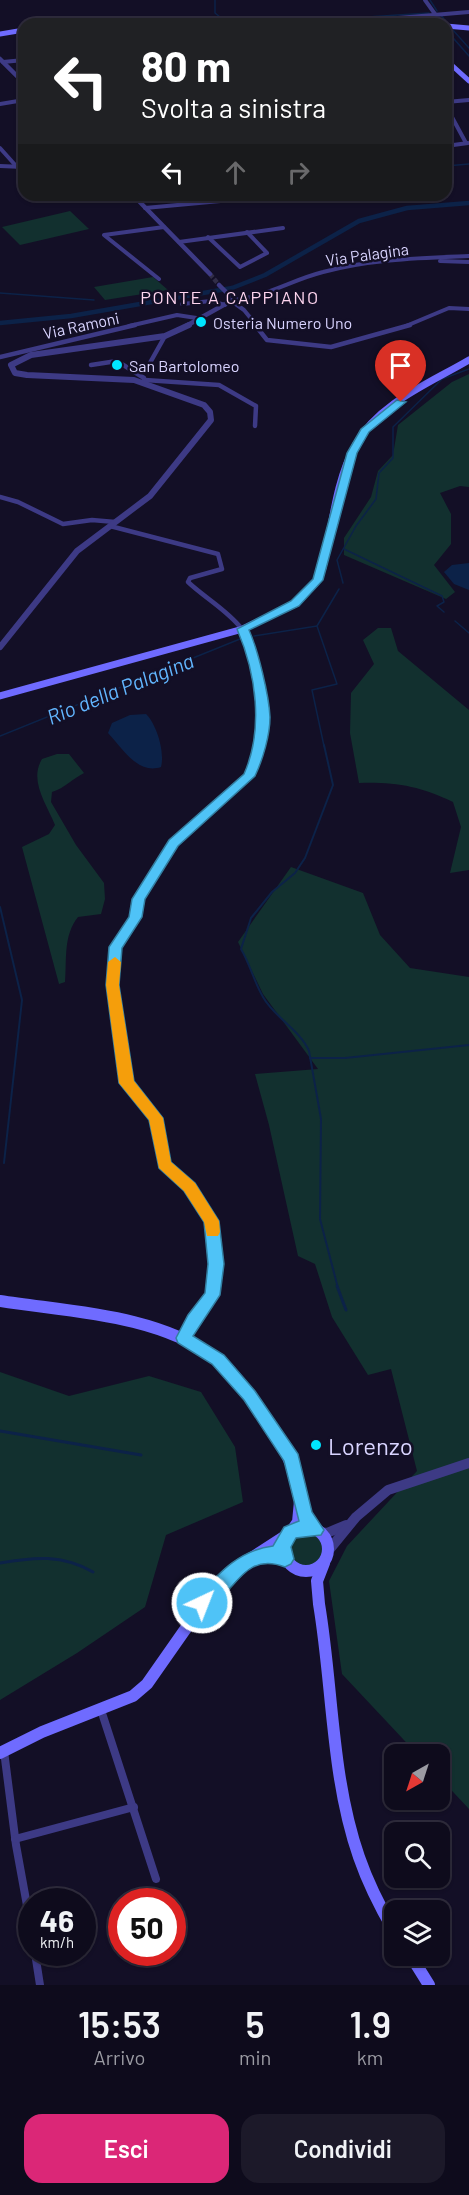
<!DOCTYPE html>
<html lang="it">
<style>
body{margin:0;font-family:Barlow,sans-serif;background:#1c1929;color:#f1f3f6;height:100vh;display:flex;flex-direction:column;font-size:22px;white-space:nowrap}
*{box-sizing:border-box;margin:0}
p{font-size:20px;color:#9b9ba3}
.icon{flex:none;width:33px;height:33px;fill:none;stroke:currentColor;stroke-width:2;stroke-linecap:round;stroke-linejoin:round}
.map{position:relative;height:1985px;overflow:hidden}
.details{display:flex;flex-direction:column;background:#0e0b1c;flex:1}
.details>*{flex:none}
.hud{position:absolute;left:18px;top:18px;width:434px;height:183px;border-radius:18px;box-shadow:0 2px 4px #0004,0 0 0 2px #2e2b3b;background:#202124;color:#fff;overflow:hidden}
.needle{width:39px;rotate:219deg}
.controls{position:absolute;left:384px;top:1744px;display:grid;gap:12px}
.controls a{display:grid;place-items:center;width:66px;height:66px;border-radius:12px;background:#0e0b1c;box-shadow:0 2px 4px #0004,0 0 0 2px #2e2b3b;font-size:30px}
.speed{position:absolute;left:18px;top:1888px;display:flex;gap:12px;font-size:30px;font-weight:700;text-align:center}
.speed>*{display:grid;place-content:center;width:78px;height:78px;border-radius:50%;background:#0e0b1c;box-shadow:0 2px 4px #0004,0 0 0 2px #2e2b3b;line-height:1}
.speed small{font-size:15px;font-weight:400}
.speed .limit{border:9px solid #d22;background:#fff;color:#111}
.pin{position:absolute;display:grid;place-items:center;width:51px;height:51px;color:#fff;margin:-62px -26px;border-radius:50% 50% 50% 0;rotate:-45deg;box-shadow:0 0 6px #0007}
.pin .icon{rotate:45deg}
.me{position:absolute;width:66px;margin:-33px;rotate:43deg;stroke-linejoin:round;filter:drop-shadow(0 0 4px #0008)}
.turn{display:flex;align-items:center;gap:21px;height:126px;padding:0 24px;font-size:27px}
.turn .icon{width:78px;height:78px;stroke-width:2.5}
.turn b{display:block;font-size:42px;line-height:51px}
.lanes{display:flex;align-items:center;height:57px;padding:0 24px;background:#0003;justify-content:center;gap:30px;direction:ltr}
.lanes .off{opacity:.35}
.eta{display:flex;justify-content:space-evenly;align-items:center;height:102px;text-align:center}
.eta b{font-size:36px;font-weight:600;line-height:42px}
.primary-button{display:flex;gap:12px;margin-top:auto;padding:12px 24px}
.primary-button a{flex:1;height:69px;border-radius:18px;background:#db2777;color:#fff;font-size:24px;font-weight:600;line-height:69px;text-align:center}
.primary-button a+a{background:#1c1929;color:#f1f3f6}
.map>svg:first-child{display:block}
.green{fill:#12302f}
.water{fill:#0c2248}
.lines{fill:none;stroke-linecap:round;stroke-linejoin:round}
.stream-far2{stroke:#0c2248;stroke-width:1.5}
.stream-far1{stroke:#0c2248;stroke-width:2}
.stream{stroke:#0c2248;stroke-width:3}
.canal{stroke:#0c2248;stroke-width:4.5}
.tertiary-tunnel{stroke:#312d47;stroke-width:4.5;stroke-dasharray:4.5 2;stroke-linecap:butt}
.minor-far3{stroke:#3d3a85;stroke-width:4}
.minor-far2{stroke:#3d3a85;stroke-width:4.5}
.minor-far1{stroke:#3d3a85;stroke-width:6}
.minor{stroke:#3d3a85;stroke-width:8}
.tertiary-far2{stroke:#3d3a85;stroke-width:4.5}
.tertiary-far1{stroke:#3d3a85;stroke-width:6}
.tertiary{stroke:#3d3a85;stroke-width:10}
.secondary-far2{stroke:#6f6bff;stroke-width:5}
.secondary-far1{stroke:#6f6bff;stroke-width:7}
.secondary{stroke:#6f6bff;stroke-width:12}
.route{fill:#4fc3f7;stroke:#337fa1;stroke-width:1.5}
.slow{fill:#f59e0b}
.poi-dot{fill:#00e5ff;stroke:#130f26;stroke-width:2}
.labels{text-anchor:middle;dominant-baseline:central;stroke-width:5;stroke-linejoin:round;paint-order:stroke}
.far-street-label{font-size:16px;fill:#d9d4ff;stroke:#130f26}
.far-poi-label{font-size:16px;fill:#d9d4ff;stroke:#130f26;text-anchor:start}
.far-quarter-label{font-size:18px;letter-spacing:1.5px;fill:#ffd6f0;stroke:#130f26}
.water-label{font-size:21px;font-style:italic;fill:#62b6ff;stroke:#130f26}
.near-poi-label{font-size:24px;fill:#d9d4ff;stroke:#130f26;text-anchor:start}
</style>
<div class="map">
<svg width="469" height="1985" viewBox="0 0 469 1985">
<rect width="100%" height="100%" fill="#130f26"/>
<g class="green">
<path d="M70 211 89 229 20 245 2 227Z"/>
<path d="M153 277 168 290 105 300 94 287Z"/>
<path d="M469 374V487L460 486 440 493 451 514V544L434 565 455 592 446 599 344 555V538L371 497 378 471 393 455 398 425 452 382Z"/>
<path d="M378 628H391L398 651 469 710V870L450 873 461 827 453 802C419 786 396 782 359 783L350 733 351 693 374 664 363 640Z"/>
<path d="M57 754H69L84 773C72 779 65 788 52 792L51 802 76 845 104 883 105 899 101 914 78 917C63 936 67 959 65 982L59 984 22 847 49 834 55 825C46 803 29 781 42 759Z"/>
<path d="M291 867 363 893 380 935 410 968 469 977V1809L440 1778V1755H418L342 1674 329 1581 347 1546 417 1471 391 1369 368 1375 332 1317 315 1264 298 1256 269 1125 255 1074 318 1069 263 994 238 942Z"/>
<path d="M0 1372 69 1396 149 1376 201 1392 235 1447 243 1502 166 1535 145 1607 77 1653 0 1700Z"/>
<circle cx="305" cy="1549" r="18"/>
</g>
<g class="water">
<path d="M469 563V590L454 584 444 572 452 565Z"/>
<path d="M146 714C157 725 165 752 161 767 138 775 122 748 108 733L112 723 130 715Z"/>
</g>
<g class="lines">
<g class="stream-far2">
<path d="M215 0V13L220 17H367L429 13"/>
<path d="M430 0 437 11"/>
<path d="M432 15 439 22"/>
<path d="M441 15 447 23"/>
<path d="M452 29 469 48"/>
<path d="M446 30 469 56"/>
<path d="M446 166 469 164"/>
<path d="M0 293 94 300"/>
<path d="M344 549 442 596 444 602 437 606 444 612"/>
<path d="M343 583 337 560 356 526 376 499 379 473 393 458V427L442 379 469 369"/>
<path d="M455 621 469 633"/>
<path d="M317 626 337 684 312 690 324 746"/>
<path d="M317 626 339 589"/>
<path d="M254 636 317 626"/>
<path d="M0 736 240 639"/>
</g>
<g class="stream-far1">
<path d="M324 745 333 785 305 858 295 873 272 892 251 918 241 949C250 964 254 982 263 997 274 1017 300 1030 309 1051L321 1119 320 1219 338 1288"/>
<path d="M0 907 22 1000 4 1163"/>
<path d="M310 1058H345L469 1045"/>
</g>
<g class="stream">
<path d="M337 1286 346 1310"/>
<path d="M0 1431 141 1455"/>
<path d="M0 1563C34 1557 62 1554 93 1572"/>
</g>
<path class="canal" d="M0 323 71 316 232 288 265 275 359 221 407 208 469 203"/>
<path class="tertiary-tunnel" d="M210 274 219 285"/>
<g class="minor-far3">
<path d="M425 0 435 14"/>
<path d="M362 21 469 12"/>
<path d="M3 62 24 60"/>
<path d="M446 102 469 100"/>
<path d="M0 104 24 100"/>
<path d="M446 106 466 143"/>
<path d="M446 146 468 143"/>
<path d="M0 148 17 167"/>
<path d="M0 166 24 167"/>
<path d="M145 208 287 195"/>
<path d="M208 237 240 267 267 253 247 232"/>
<path d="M179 242 283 228"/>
<path d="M440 261 469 262"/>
<path d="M159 279 104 235 164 227"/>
<path d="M230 300 244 310 257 326"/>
<path d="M231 300C264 298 291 280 323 272 370 259 420 258 469 256"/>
<path d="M182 304 211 301 225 305"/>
<path d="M129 326 177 315 203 319"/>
<path d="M406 326 449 308 469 309"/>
</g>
<g class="minor-far2">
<path d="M255 325 267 340 331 347 410 325"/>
<path d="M0 357 135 325"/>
<path d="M91 365 117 361 144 378V382"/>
<path d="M146 370 165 336"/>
<path d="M145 380 219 385 256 406 255 426"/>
<path d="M0 497 18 502 63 524 92 520 115 522"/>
<path d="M110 526 218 554 222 569 190 578 188 582C205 598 227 610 241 628 259 651 266 719 260 746"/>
</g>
<path class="minor-far1" d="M214 1288 216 1264 212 1221 190 1187 164 1164 156 1118 127 1082 113 985 116 947 135 917 138 899 173 843 249 776 260 745"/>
<g class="minor">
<path d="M184 1338C192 1323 212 1302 214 1286"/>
<path d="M101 1710 156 1879"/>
<path d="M4 1751 16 1845 32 1933"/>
<path d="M15 1839 134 1807"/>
<path d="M35 1953 40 1985"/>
</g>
<g class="tertiary-far2">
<path d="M0 59 24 83"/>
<path d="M133 195 210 274"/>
<path d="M186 326 229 302 228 294 219 285"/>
</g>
<path class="tertiary-far1" d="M0 647 77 551 150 496 211 420 210 412 204 405 134 380 27 375 15 373 11 365 31 355 165 336 189 325"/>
<g class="tertiary">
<path d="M319 1532 327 1533 346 1525"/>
<path d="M329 1550 356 1517 388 1490 469 1463"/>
</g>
<g class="secondary-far2">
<path d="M383 22H404"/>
<path d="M174 24 313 21 388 24"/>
<path d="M402 24 414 20 430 24"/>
<path d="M446 26 469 28"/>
<path d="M0 34 24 30"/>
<path d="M446 60 469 81"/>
</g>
<path class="secondary-far1" d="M0 696 243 629 295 604 318 580 323 568C332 528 335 481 356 444 379 403 430 383 469 360"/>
<g class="secondary">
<path d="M0 1301C70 1312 156 1314 216 1358 235 1372 248 1395 262 1414 281 1441 297 1467 300 1501"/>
<circle cx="306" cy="1549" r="22"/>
<path d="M291 1532 298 1522 300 1501 306 1519 315 1530"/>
<path d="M324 1563 317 1581 319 1604C333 1687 331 1777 359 1857 368 1883 380 1907 394 1931"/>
<path d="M0 1753 42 1732 133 1696 147 1684 210 1594 250 1559 287 1535"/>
<path d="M411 1956 429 1985"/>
</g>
</g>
<path class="route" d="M397 400 406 402 369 432 357 453 323 580 299 606 249 630C258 650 269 695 270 717 270 735 263 759 255 776L178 846 145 899 142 917 122 948 119 985 134 1081 163 1118 171 1162 195 1183 219 1221 224 1264 220 1295 193 1336 224 1355 255 1391 298 1454 312 1512 324 1530 321 1535 296 1538 291 1547 294 1559 291 1564 285 1567C240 1550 235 1599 202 1611L196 1609 193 1603 196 1598C219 1573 239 1550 273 1546L284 1527 299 1521 284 1461 244 1400 212 1364 178 1343 176 1338 188 1315 205 1293 208 1264 204 1222 184 1191 159 1168 149 1120 119 1083 106 985 109 947 129 917 132 899 169 840 244 774C264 729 256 673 237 629L291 601 313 579 347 453 361 429Z"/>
<path class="slow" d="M115 957 121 962 119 985 134 1081 163 1118 171 1162 195 1183 219 1221 220 1232 218 1236H207L204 1222 184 1191 159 1168 149 1120 119 1083 106 985 108 962Z"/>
<g class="poi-dot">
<circle cx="201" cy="322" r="6"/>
<circle cx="117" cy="365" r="6"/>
<circle cx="316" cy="1445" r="6"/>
</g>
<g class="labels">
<g class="far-street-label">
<text transform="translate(367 254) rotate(-8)">Via Palagina</text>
<text transform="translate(81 325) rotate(-12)">Via Ramoni</text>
</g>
<g class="far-poi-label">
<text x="213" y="322">Osteria Numero Uno</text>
<text x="129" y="365">San Bartolomeo</text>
</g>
<g class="far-quarter-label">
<text x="230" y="297">PONTE A CAPPIANO</text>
</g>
<g class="water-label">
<text transform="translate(120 688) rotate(-22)">Rio della Palagina</text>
</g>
<g class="near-poi-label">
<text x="328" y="1445">Lorenzo</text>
</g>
</g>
</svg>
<div class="controls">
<a><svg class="needle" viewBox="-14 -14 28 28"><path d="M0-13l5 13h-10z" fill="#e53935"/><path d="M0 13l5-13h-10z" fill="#9b9ba3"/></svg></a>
<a><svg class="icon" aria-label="search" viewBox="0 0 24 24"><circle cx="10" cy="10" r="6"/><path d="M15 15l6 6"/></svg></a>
<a><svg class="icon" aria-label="layers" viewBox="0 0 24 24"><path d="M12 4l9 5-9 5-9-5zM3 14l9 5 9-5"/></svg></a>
</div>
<div class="speed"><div>46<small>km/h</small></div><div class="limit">50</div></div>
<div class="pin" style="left:401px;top:402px;background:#d93025"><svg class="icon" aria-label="arrive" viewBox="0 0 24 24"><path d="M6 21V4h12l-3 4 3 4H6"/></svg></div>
<svg class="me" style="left:202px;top:1603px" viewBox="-20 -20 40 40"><circle r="17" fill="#4fc3f7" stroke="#fff" stroke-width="3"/><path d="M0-11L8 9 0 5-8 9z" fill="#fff"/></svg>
<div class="hud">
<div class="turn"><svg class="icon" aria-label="left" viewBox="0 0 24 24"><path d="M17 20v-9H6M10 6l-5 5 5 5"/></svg><div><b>80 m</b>Svolta a sinistra</div></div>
<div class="lanes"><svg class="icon" aria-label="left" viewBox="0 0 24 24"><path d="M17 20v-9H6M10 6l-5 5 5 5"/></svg><svg class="icon off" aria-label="ahead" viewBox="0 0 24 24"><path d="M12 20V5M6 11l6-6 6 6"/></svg><svg class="icon off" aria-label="right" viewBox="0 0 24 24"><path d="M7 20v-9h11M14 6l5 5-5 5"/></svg></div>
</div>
</div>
<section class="details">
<div class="eta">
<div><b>15:53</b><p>Arrivo</p></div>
<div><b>5</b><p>min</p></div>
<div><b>1.9</b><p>km</p></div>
</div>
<div class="primary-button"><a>Esci</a><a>Condividi</a></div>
</section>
